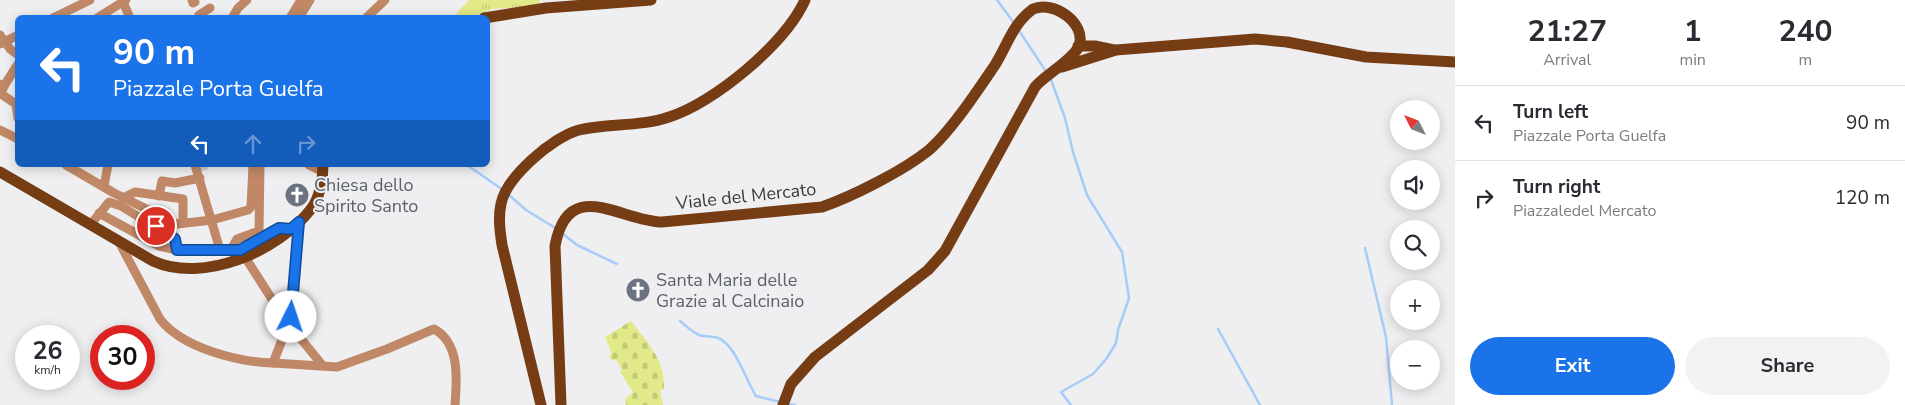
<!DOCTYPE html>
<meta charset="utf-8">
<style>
body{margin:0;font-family:"Nunito Sans",sans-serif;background:#f2f2f3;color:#2b2b33;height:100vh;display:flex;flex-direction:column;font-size:19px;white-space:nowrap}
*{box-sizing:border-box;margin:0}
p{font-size:16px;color:#7c7c81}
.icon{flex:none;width:28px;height:28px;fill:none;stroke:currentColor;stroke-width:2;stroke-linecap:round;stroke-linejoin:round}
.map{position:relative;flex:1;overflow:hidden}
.details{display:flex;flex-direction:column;background:#fff;width:450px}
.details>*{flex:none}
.top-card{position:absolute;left:15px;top:15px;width:475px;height:152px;border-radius:8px;box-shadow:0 2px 12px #0003;background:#1a73e8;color:#fff;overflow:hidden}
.needle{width:32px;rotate:312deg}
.buttons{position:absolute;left:1390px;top:100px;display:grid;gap:10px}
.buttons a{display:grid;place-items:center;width:50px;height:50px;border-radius:50%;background:#fff;box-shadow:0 2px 12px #0003;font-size:25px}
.speed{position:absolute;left:15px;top:325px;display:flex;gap:10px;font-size:25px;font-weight:700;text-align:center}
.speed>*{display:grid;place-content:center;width:65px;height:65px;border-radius:50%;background:#fff;box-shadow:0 2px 12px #0003;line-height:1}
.speed small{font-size:12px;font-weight:400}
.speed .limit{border:8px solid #d22;background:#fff;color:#111}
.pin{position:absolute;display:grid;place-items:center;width:42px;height:42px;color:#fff;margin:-21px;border:2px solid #fff;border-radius:50%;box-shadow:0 1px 5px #0007}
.me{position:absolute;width:55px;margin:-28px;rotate:4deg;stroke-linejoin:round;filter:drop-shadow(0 0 4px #0008)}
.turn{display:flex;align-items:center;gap:18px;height:105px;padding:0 15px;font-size:22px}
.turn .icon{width:65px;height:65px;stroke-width:2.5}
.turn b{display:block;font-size:35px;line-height:42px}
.lanes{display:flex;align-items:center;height:48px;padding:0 15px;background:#0003;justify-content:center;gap:25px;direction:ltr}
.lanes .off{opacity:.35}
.eta{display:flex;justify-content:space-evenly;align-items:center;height:85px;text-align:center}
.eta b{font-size:30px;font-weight:700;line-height:35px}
.action{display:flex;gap:10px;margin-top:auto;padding:10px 15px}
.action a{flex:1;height:58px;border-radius:30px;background:#1a73e8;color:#fff;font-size:20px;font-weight:700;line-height:58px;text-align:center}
.action a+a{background:#f2f2f3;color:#2b2b33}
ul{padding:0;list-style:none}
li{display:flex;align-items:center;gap:15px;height:75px;padding:0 15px;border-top:1px solid #e1e1e2}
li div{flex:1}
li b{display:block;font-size:19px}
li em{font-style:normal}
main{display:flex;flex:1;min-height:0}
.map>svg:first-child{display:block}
.grass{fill:url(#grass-tufts)}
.cemetery{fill:url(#cemetery-stones)}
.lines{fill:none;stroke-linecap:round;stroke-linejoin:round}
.stream{stroke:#a6ccf8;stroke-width:2.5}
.minor-tunnel{stroke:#cbcbcc;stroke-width:9;stroke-dasharray:9 4.5;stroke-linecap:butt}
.minor{stroke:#c08866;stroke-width:9}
.major{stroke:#763d15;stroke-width:11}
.route-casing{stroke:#114b97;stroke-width:12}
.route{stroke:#1a73e8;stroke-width:9}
.labels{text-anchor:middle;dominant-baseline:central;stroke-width:4;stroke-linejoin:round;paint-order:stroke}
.worship-label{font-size:18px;fill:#5b616d;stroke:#efeff1;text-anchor:start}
.street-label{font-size:18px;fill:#39393a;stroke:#efeff1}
</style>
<main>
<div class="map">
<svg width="1455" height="405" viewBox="0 0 1455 405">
<defs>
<pattern id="grass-tufts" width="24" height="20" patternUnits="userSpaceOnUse" patternTransform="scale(1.25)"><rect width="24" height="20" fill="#e1e988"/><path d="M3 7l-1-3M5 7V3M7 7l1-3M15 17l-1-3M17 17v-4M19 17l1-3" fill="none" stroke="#c2c976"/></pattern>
<pattern id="cemetery-stones" width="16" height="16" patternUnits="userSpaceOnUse" patternTransform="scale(1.25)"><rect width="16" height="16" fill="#e1e988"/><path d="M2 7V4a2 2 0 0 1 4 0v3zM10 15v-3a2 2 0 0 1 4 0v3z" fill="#c2c976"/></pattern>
</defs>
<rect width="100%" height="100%" fill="#efeff1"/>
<path class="grass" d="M469 0H540L538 6 493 9 470 17 452 18Z"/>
<path class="cemetery" d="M631 321C647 342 666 361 664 389L660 390 663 405H626L625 399 633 392 620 372 622 370 616 359 612 361 609 356 612 354 605 337Z"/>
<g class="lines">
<g class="stream">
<path d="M997 0 1014 23"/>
<path d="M1018 29 1047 73"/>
<path d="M1050 77 1065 118 1073 152 1087 195 1122 252 1129 298 1118 330 1116 343 1107 358 1093 374 1061 392 1071 405"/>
<path d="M467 165 503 190"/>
<path d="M509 195 526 210 557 229"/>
<path d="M563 234 577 245 617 264"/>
<path d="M1365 248 1386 337 1392 405"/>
<path d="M680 321C686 326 692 332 699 335 705 337 713 336 718 338 736 345 746 381 756 396L780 402"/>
<path d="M1218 329 1260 405"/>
<path d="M788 404 795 405"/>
</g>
<path class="minor-tunnel" d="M199 167 207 165"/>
<g class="minor">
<path d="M192 0 193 3 195 2"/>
<path d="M123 2 130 18"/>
<path d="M53 18 90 0"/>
<path d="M97 18 126 0"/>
<path d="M200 18 199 15 210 8"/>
<path d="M232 18 238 8 247 0"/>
<path d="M290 18 301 0"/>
<path d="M299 18 310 0"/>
<path d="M366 18 385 0"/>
<path d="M0 35 10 49 18 55"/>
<path d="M0 44 18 35"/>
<path d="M0 84 4 86 18 64"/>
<path d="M4 86 1 94 16 104 18 118"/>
<path d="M0 130 18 139"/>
<path d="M66 165 114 193 177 224 212 220 248 210 251 207 253 165"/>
<path d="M195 165 220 250"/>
<path d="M309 165 323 172"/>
<path d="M104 186 108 165"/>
<path d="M159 196 162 181 175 183 200 178"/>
<path d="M123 198 135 192 183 199V223"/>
<path d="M299 222 291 317 273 363 337 367 387 349 434 329C460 343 457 379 455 405"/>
<path d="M91 224 109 202 121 206 175 239 177 250 159 246 99 213"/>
<path d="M118 240 160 319C182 348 238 362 273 363"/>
<path d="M177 250H240L279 228 291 229"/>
<path d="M231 250 237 239 259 231 260 165"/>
<path d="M245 257 284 318 323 366"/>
</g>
<g class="major">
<path d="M484 18 546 8 651 0"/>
<path d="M1078 46H1095L1114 50"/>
<path d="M1062 67 1116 50 1255 39 1287 42 1366 57 1455 62"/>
<path d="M0 172 153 261C203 284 279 251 311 209 320 198 323 178 323 165"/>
<path d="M541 405 502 245C500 231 498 218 501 204 506 177 553 137 579 130 609 123 640 127 669 117 714 103 786 43 805 0"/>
<path d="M561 405 555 246C568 175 620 221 662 222L822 207C853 196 903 171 929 150 951 131 978 90 995 65 1007 46 1013 23 1033 9 1053 0 1087 23 1079 46 1073 60 1045 75 1035 87L945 251 928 270 815 357 791 384 783 405"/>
</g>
</g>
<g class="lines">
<defs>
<path id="route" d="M156 226 175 239 177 250H240L279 228 291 229 299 222 291 317"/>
</defs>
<use href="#route" class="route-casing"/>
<use href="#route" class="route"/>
</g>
<defs>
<symbol id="church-disc" viewBox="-11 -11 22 22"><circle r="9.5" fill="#6b7280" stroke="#efeff1"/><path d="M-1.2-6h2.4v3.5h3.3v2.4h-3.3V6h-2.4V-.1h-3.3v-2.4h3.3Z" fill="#fff"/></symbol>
</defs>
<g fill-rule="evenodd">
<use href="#church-disc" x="283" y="181" width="28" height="28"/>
<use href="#church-disc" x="624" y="276" width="28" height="28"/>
</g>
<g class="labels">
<g class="worship-label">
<text x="314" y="185">Chiesa dello<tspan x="314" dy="21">Spirito Santo</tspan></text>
<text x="656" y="280">Santa Maria delle<tspan x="656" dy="21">Grazie al Calcinaio</tspan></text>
</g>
<g class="street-label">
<text transform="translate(746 196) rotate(-6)">Viale del Mercato</text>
</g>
</g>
</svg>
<div class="buttons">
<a><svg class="needle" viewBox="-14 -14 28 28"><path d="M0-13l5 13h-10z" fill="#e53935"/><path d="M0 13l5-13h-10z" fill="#7c7c81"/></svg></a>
<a><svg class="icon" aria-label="sound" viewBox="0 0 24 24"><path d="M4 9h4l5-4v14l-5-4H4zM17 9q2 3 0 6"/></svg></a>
<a><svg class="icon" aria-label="search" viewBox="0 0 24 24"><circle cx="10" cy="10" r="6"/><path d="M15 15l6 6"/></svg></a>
<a>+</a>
<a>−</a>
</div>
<div class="speed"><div>26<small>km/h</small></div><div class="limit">30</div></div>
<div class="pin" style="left:156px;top:226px;background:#d93025"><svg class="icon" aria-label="arrive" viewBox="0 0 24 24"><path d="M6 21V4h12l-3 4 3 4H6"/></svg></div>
<svg class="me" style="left:291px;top:317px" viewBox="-20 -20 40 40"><circle r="19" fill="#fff"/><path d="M0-13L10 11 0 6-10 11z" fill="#1a73e8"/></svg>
<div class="top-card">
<div class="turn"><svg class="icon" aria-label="left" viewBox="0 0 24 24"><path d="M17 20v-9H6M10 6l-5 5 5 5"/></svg><div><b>90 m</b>Piazzale Porta Guelfa</div></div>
<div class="lanes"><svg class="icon" aria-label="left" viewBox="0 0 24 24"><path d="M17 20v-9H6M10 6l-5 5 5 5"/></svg><svg class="icon off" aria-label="ahead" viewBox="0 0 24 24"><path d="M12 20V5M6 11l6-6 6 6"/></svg><svg class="icon off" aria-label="right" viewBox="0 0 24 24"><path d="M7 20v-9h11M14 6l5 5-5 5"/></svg></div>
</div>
</div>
<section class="details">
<div class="eta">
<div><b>21:27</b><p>Arrival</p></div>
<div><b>1</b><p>min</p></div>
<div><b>240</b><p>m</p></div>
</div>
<ul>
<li><svg class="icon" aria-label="left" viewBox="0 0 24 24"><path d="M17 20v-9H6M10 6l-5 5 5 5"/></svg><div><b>Turn left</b><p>Piazzale Porta Guelfa</p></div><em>90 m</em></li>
<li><svg class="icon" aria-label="right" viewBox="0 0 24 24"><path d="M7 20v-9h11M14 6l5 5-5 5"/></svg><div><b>Turn right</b><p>Piazzaledel Mercato</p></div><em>120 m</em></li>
</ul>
<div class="action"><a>Exit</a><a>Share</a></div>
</section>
</main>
